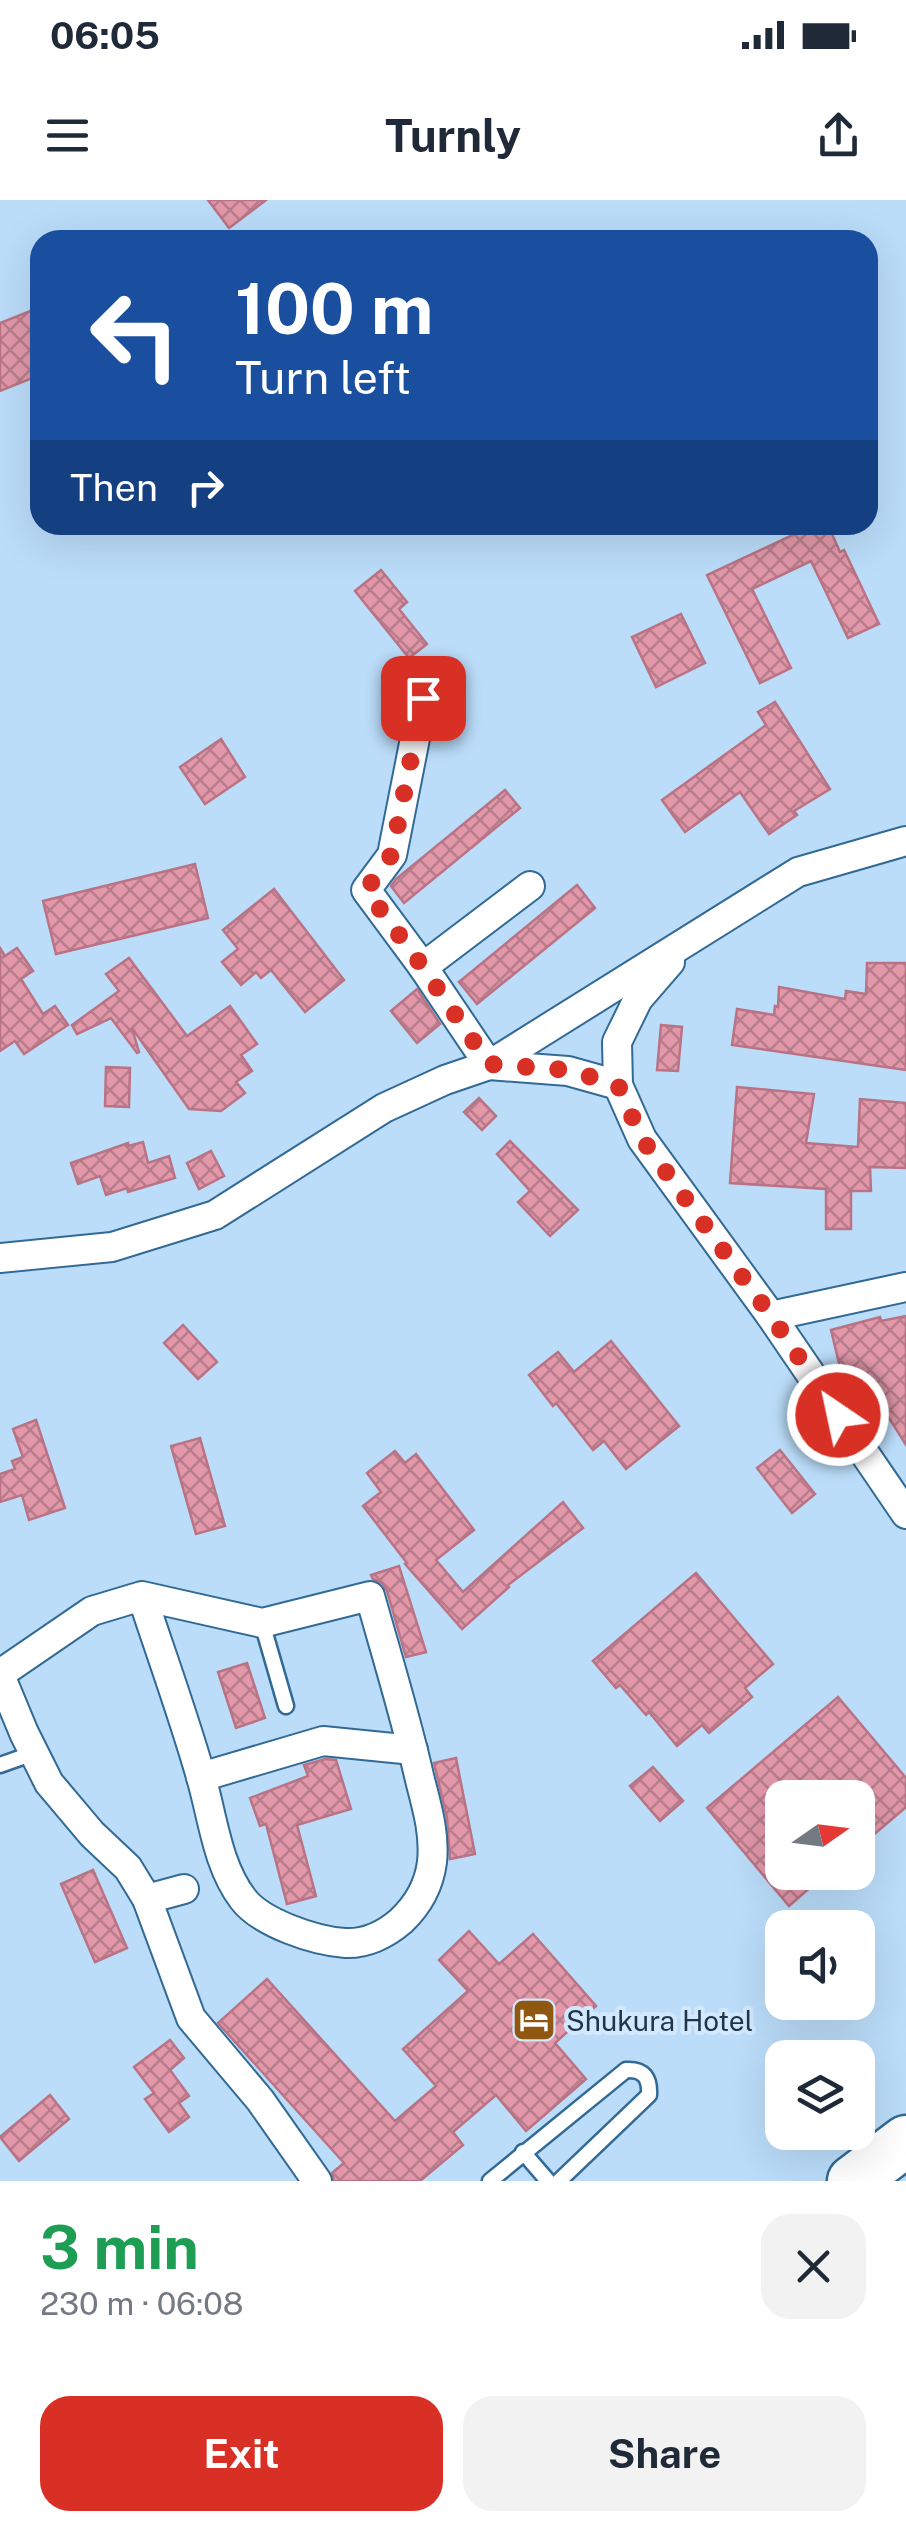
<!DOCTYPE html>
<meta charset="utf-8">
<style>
body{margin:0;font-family:"Public Sans",sans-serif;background:#f2f2f3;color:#1f2937;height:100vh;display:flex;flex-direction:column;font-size:38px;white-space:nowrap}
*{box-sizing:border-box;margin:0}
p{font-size:32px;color:#747a83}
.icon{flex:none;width:55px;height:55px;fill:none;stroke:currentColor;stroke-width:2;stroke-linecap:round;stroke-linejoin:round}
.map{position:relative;height:1981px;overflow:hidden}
.drawer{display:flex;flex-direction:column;background:#fff;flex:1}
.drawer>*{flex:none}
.hud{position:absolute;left:30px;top:30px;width:848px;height:305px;border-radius:30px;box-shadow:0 10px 40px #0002;background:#1a4fa0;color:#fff;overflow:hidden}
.needle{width:65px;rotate:76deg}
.fabs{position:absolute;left:765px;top:1580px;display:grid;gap:20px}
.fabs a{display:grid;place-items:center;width:110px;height:110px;border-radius:20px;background:#fff;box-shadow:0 10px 40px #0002;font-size:50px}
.pin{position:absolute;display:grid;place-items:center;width:85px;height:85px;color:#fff;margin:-42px;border-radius:20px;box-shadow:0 5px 15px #0006}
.me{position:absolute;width:110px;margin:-55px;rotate:326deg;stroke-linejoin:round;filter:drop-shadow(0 0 8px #0008)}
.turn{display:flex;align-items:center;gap:35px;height:210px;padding:0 40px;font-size:45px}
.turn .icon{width:130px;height:130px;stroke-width:2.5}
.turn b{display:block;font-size:70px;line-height:85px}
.then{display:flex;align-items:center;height:95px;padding:0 40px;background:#0003;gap:20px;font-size:38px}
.round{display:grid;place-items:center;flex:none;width:105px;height:105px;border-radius:30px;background:#f2f2f3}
.summary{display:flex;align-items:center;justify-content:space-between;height:170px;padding:0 40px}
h1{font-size:60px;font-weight:700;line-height:75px;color:#1e9e55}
.button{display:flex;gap:20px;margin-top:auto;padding:20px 40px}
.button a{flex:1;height:115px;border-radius:30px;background:#d93025;color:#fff;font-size:40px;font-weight:700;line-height:115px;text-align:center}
.button a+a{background:#f2f2f3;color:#1f2937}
.status{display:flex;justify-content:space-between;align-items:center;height:70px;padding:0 50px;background:#fff;direction:ltr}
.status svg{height:28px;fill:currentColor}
header{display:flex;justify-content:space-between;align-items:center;height:130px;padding:0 40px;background:#fff;font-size:45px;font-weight:700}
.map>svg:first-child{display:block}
.building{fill:url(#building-cross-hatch);stroke:#b97384;stroke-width:2.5}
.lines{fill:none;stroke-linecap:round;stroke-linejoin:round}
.lane-casing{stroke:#326a95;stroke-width:19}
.street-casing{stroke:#326a95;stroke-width:32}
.highway-casing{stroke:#326a95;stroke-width:55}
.lane{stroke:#fff;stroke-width:14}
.street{stroke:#fff;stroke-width:28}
.highway{stroke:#fff;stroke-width:50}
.route{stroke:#d93025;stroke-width:18;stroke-dasharray:0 32.4}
.labels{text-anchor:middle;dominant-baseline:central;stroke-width:8;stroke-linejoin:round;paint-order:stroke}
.poi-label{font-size:28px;fill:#1f3649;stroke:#d2e8fc;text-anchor:start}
</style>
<div class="status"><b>06:05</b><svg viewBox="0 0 49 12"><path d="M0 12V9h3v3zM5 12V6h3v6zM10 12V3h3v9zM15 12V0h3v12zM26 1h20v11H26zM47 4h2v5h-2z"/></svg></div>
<header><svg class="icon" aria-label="menu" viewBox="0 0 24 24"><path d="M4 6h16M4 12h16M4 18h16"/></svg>Turnly<svg class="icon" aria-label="share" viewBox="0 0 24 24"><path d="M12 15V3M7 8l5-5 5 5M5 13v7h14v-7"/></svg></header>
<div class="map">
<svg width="906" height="1981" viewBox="0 0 906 1981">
<defs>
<pattern id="building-cross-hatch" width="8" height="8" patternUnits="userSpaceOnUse" patternTransform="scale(2.5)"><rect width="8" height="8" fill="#e298a9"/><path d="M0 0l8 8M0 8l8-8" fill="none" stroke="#b77d8c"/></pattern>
</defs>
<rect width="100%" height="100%" fill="#bbddfa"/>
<g class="building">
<path d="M208 0H266L229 28Z"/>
<path d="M40 107V175L0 191V123Z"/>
<path d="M814 325H828L840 352 844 350 879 424 848 438 811 361 752 389 791 468 760 483 707 375Z"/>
<path d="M381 370 407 402 399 409 427 444 409 458 355 391Z"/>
<path d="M681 414 705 463 656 487 632 437Z"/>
<path d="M775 502 830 589 794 611 797 615 769 634 740 592 685 632 662 600 766 525 758 512Z"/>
<path d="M221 539 245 577 205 604 180 567Z"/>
<path d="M505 590 520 608 404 703 391 686 396 679Z"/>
<path d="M195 664 208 718 56 754 43 701Z"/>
<path d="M577 685 595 708 477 804 459 782Z"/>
<path d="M274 689 344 780 305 812 271 770 261 778 256 772 241 785 222 762 238 749 223 730Z"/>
<path d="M0 748 5 756 17 748 33 771 21 779 43 814 55 806 68 825 24 854 15 841 0 851Z"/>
<path d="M129 758 187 836 230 806 257 844 241 855 252 871 236 882 245 893 221 911 189 909 132 828 139 852 137 853 111 818 77 834 72 825 119 791 106 774Z"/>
<path d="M867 763H906V870L732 845 737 809 774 815 775 806 778 807 779 787 845 799 846 791 866 794Z"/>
<path d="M417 789 440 824 417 843 391 811Z"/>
<path d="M661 825 682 827 678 871 657 870Z"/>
<path d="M106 867 130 868 129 907 105 906Z"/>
<path d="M737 887 814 894 806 943 858 947 860 899 906 903V968L870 967 871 991H851V1029H826V989L730 983Z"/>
<path d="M479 898 496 916 482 930 464 912Z"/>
<path d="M510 941 578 1010 550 1036 518 1002 530 991 497 954Z"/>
<path d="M143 942 148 963 169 956 175 978 128 992 127 988 106 995 100 976 78 984 71 963 128 943V946Z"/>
<path d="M211 951 224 976 199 989 187 963Z"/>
<path d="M906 1116V1245L862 1175 843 1180 831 1130 880 1117 881 1121Z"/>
<path d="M183 1125 217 1162 198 1179 164 1143Z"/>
<path d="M611 1141 679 1226 626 1269 604 1241 593 1250 556 1203 553 1206 529 1175 558 1152 574 1172Z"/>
<path d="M36 1220 65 1308 29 1320 22 1295 0 1302V1274L15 1269 12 1261 23 1257 13 1229Z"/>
<path d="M200 1238 225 1326 196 1334 171 1246Z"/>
<path d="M780 1250 815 1294 792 1313 757 1268Z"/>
<path d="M395 1251 405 1263 416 1254 474 1330 436 1360 463 1392 563 1302 583 1328 508 1385 509 1387 462 1429 405 1364 407 1363 363 1306 381 1292 367 1273Z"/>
<path d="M399 1366 426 1452 406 1457 387 1391 382 1383 373 1379 371 1375Z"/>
<path d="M696 1373 773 1464 745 1488 752 1497 709 1533 702 1525 677 1546 649 1512 646 1515 620 1485 616 1488 593 1461Z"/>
<path d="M247 1463 265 1518 236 1528 218 1472Z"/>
<path d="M838 1497 906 1578V1607L858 1648V1598H782V1672H828L789 1706 707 1608Z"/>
<path d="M456 1558 475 1654 450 1659 447 1618 434 1563Z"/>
<path d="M325 1559 336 1560 351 1609 297 1625 316 1696 287 1704 266 1624 260 1626 250 1598 308 1576 304 1565Z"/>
<path d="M653 1567 683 1601 660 1621 630 1586Z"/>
<path d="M93 1670 127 1748 95 1762 61 1684Z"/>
<path d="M469 1731 499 1764 533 1734 596 1806 555 1843 586 1879 526 1931 496 1895 453 1932 463 1945 420 1981H334L332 1973 344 1963 218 1823 267 1779 395 1921 436 1886 403 1849 468 1791 439 1760Z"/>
<path d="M170 1840 184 1858 170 1870 189 1896 179 1903 189 1917 169 1932 145 1899 154 1893 134 1867Z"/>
<path d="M50 1895 69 1919 19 1961 0 1937Z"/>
</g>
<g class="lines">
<defs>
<g id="lane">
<path d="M262 1423 286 1506"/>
<path d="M0 1565 34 1553"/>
<path d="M523 1952 548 1981"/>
<path d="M490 1981 626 1870C644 1869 650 1878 649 1895L559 1981"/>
</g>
<g id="street">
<path d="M423 498 392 655 366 690 423 767 489 865 568 871 618 885"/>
<path d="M670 762 638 799 617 842 618 885 642 939 771 1116 906 1314"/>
<path d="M423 767 530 686"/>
<path d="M0 1058 112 1047 215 1015 384 908 445 880 489 865 798 672 906 641"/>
<path d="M771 1116 906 1087"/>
<path d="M0 1474 92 1411 142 1396 262 1423 370 1396C387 1457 406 1518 420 1580 427 1607 435 1634 432 1662 429 1686 418 1705 401 1721 386 1734 366 1744 345 1743 315 1741 261 1723 243 1699 217 1665 213 1618 201 1577 184 1517 162 1457 142 1396"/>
<path d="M0 1475 24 1533 49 1583 92 1634 128 1668 147 1699 191 1818 260 1900 317 1981"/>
<path d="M201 1577 323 1541 413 1550"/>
<path d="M147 1699 184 1689"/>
</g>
<path id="highway" d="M853 1981 906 1941"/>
</defs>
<use href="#lane" class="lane-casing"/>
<use href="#street" class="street-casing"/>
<use href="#highway" class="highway-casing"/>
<use href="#lane" class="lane"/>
<use href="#street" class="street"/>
<use href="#highway" class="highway"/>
</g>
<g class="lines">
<path class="route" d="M423 498 392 654 366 690 422 766 489 864 568 870 618 885 642 939 771 1116 838 1215"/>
</g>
<defs>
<symbol id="hotel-square" viewBox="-11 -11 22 22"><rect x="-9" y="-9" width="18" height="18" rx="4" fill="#905711" stroke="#d2e8fc"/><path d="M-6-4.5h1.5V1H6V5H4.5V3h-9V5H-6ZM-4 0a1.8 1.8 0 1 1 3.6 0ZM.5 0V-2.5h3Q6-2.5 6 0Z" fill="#fff"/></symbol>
</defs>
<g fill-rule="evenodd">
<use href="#hotel-square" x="509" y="1795" width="50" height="50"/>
</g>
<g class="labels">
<g class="poi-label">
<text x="566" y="1820">Shukura Hotel</text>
</g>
</g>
</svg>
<div class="fabs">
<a><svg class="needle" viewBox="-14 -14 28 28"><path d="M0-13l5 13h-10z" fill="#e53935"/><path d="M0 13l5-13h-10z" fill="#747a83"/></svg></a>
<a><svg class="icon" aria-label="sound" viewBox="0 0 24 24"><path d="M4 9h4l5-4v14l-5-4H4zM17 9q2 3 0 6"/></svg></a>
<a><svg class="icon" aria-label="layers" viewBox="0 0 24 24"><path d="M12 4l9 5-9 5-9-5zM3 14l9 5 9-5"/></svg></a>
</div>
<div class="pin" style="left:423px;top:498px;background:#d93025"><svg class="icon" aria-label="arrive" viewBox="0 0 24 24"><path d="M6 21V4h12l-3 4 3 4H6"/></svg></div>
<svg class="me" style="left:838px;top:1215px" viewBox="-20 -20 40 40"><circle r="17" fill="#d93025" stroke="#fff" stroke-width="3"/><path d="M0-11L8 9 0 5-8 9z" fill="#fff"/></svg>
<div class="hud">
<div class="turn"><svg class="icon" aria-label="left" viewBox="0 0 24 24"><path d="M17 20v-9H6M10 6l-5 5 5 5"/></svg><div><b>100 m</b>Turn left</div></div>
<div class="then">Then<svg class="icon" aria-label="right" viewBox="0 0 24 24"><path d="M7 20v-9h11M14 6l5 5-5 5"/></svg></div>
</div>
</div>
<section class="drawer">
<div class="summary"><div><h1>3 min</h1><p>230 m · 06:08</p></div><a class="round"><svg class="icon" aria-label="close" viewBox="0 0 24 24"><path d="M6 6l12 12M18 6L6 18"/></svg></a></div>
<div class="button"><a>Exit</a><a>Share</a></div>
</section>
